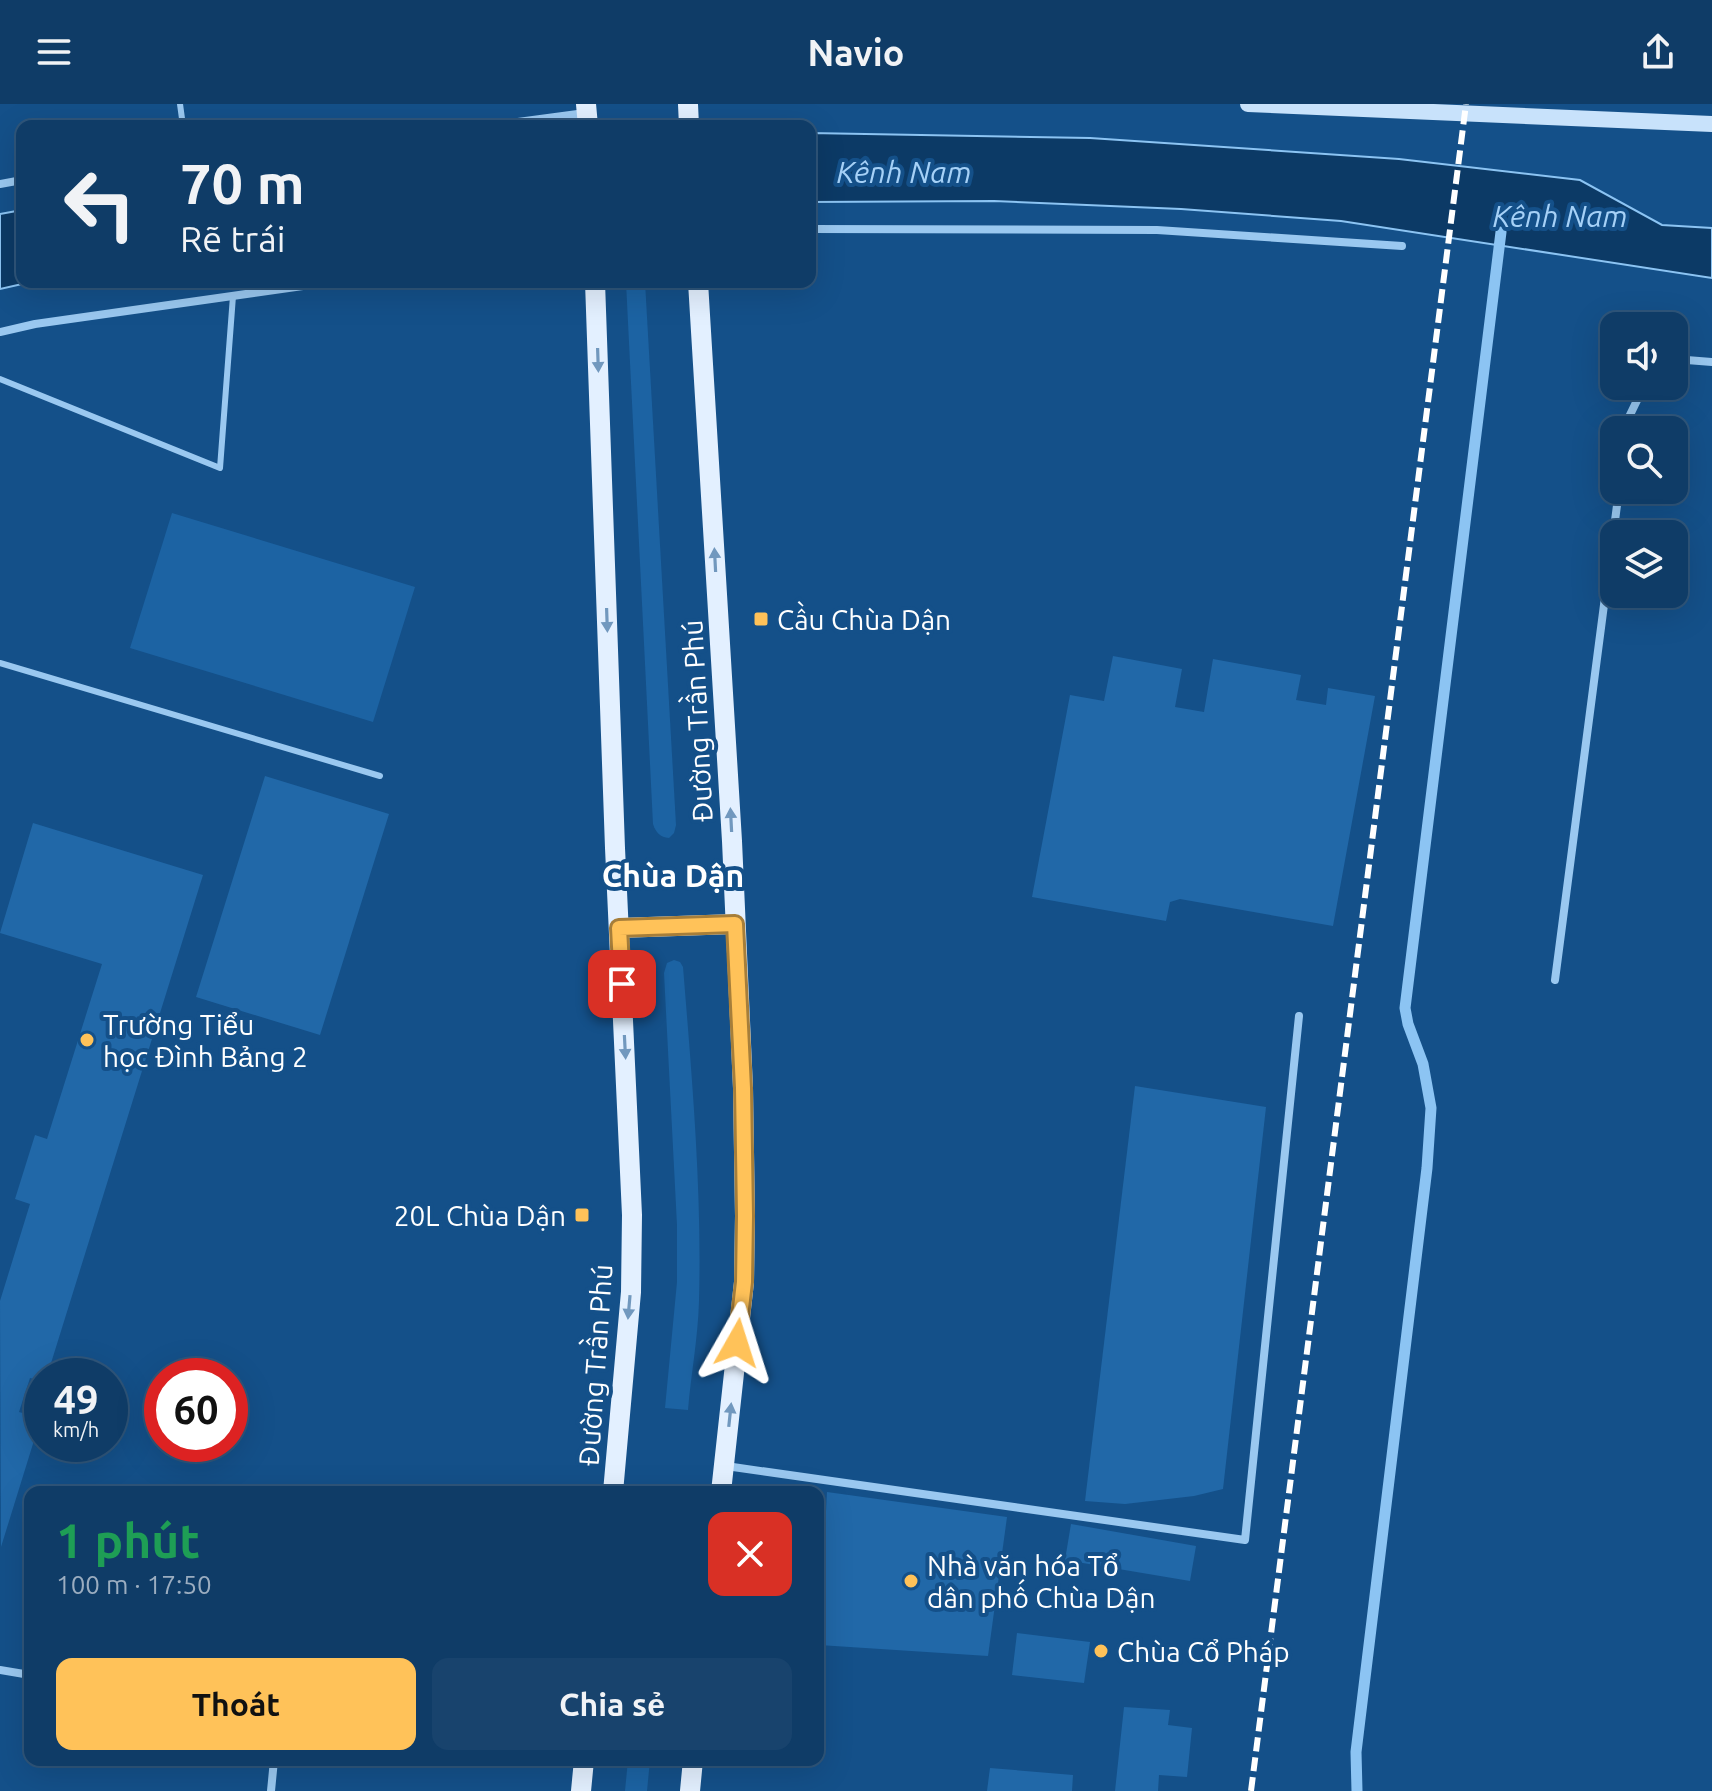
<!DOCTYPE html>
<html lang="vi">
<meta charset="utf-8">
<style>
body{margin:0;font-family:Ubuntu,sans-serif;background:#18436d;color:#f1f3f6;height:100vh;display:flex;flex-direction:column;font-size:30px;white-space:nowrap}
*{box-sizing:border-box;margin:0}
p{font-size:26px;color:#9badc0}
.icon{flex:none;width:44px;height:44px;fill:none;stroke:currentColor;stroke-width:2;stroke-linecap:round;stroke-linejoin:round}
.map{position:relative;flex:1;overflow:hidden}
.details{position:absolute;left:24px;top:1382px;width:800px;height:280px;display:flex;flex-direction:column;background:#0f3c67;border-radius:16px;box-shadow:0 8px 32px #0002,0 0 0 2px #2f567b}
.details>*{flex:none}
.banner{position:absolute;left:16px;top:16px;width:800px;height:168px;border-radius:16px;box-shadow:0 8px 32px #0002,0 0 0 2px #2f567b;background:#0f3c67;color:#f1f3f6;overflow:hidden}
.tools{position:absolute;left:1600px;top:208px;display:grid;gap:16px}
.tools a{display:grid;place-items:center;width:88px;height:88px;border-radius:16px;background:#0f3c67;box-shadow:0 8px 32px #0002,0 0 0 2px #2f567b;font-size:40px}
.speed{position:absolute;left:24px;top:1254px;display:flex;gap:16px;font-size:40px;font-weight:700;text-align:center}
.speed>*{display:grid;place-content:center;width:104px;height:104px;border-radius:50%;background:#0f3c67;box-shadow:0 8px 32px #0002,0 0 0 2px #2f567b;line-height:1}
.speed small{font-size:20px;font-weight:400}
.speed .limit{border:12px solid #d22;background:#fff;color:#111}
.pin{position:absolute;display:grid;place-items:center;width:68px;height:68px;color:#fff;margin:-34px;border-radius:16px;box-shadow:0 4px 12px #0006}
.me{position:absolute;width:88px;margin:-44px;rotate:6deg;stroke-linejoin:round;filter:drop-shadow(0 0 6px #0008)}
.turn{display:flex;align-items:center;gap:28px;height:168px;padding:0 32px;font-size:36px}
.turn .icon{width:104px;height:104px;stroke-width:2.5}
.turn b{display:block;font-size:56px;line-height:68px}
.round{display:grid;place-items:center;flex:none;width:84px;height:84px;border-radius:16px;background:#18436d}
.overview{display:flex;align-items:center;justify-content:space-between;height:136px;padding:0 32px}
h1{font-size:48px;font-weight:700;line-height:60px;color:#1e9e55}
.action{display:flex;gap:16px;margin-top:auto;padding:16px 32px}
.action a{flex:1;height:92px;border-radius:16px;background:#ffc259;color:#111;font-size:32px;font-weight:700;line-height:92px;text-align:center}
.action a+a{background:#18436d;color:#f1f3f6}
header{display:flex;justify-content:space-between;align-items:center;height:104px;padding:0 32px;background:#0f3c67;font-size:36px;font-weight:700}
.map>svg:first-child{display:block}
.green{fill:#1c63a3}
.water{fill:#0c3a66;stroke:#8cc4f3;stroke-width:2}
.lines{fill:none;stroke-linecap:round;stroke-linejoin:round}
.stream{stroke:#8cc4f3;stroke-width:11}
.building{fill:#2168a8}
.lane{stroke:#9ac8f0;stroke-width:6}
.street{stroke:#9ac8f0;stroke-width:8}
.secondary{stroke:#c8e2fb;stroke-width:16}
.primary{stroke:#e3f0ff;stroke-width:20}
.rail{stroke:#fff;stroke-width:6;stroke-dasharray:14 6;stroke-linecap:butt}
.oneway{fill:#7198be}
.route-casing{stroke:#a67e3a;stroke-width:20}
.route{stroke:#ffc259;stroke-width:14}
.poi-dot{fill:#ffc259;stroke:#145089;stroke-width:3}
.labels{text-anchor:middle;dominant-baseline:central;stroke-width:8;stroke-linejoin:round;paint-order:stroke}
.poi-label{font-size:28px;fill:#fff;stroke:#145089;text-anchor:start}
.street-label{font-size:28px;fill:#fff;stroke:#145089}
.water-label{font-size:30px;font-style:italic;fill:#a6d1f7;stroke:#145089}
.quarter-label{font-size:32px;font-weight:bold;fill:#fff;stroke:#145089}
</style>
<header><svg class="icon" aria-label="menu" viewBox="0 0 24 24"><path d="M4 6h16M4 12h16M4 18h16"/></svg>Navio<svg class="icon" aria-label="share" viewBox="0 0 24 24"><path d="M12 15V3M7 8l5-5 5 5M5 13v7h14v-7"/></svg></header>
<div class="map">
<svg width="1712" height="1687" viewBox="0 0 1712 1687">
<rect width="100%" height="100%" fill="#145089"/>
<g class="green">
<path d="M626 178H645L676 721 674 729 669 734C660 733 656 729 653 720Z"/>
<path d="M172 409 415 483 373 618 130 544Z"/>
<path d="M674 856 680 858 683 863C692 974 702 1086 699 1197 698 1234 691 1270 688 1306L665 1304 677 1178V1121L664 869 667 859Z"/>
<path d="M628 1656H650L647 1687H625Z"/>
</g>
<g class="water">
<path d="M810 29 1090 34 1399 55 1580 76 1662 121 1712 124V174L1341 117 1181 105 994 97 810 98Z"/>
<path d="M22 106V178H31L0 185V110Z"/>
</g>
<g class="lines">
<path class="stream" d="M1357 1687 1356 1648 1427 1064 1431 1004 1423 960 1408 920 1405 904 1501 128"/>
</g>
<g class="building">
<path d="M1113 552 1182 565 1175 603 1204 608 1213 555 1301 571 1296 596 1326 601 1328 584 1375 592 1333 822 1180 795 1170 798 1166 817 1032 793 1070 591 1104 597Z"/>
<path d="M265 672 389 710 320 931 196 893Z"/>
<path d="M33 719 203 771 47 1272H42V1277L30 1274 19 1308 41 1314 1 1443 0 1197 30 1100 15 1095 35 1031 47 1035 102 860 0 829Z"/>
<path d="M1135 982 1266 1003 1223 1385 1194 1392 1125 1400 1085 1397Z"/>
<path d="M827 1388 1007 1413 988 1552 819 1541Z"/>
<path d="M1071 1420 1196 1442 1190 1477 1065 1456Z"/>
<path d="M1017 1529 1090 1538 1084 1579 1012 1571Z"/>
<path d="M1124 1603 1170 1606 1168 1621 1192 1624 1187 1673 1159 1671 1158 1687H1115Z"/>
<path d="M990 1664 1073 1671 1072 1687H987Z"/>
</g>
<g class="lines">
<g class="lane">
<path d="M180 0 183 22"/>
<path d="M0 275 220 364 233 192"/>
<path d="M0 559 380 672"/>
</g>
<g class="street">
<path d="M487 22 585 9"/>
<path d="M0 80 22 76"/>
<path d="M810 125 1157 126 1402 142"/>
<path d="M0 228 35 220 331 178"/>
<path d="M1674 255 1712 258"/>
<path d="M1627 326 1628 315 1644 282"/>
<path d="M1555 876 1619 386"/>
<path d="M726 1362 1245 1436 1299 912"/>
<path d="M0 1566 30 1571"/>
<path d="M271 1687 274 1656"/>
</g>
<path class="secondary" d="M1248 0 1712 20"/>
<g class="primary">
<path d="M586 0 588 22"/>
<path d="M688 0 689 22"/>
<path d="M595 178 615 744 632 1111 631 1188 613 1388"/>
<path d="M698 178 732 737 743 984 745 1112 744 1178 721 1388"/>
<path d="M619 824 735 820"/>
<path d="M581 1687 584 1656"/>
<path d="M690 1687 693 1656"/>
</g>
<path class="rail" d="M1251 1687 1466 0"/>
</g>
<defs><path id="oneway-solid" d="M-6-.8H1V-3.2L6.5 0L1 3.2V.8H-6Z" transform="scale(2)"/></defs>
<g class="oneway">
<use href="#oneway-solid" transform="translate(598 256) rotate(88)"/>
<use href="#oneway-solid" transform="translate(715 456) rotate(-93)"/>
<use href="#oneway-solid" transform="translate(607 516) rotate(88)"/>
<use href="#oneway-solid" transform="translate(731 716) rotate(-93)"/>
<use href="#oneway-solid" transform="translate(625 943) rotate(87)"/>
<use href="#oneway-solid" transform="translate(629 1203) rotate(95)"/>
<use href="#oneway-solid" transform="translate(730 1311) rotate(-84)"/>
</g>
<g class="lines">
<defs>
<path id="route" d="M622 880 619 824 735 820 743 984 745 1112 744 1178 737 1239"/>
</defs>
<use href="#route" class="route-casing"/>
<use href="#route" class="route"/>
</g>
<g class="poi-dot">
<rect x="753" y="507" width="16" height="16" rx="4"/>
<circle cx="87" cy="936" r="8"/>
<rect x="574" y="1103" width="16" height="16" rx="4"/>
<circle cx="911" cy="1477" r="8"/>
<circle cx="1101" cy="1547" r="8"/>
</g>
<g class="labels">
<g class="poi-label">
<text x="777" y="515">Cầu Chùa Dận</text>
<text x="103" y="920">Trường Tiểu<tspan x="103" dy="32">học Đình Bảng 2</tspan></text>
<text x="566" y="1111" text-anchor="end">20L Chùa Dận</text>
<text x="927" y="1461">Nhà văn hóa Tổ<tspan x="927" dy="32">dân phố Chùa Dận</tspan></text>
<text x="1117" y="1547">Chùa Cổ Pháp</text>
</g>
<g class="street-label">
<text transform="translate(697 617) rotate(-93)">Đường Trần Phú</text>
<text transform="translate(595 1261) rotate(-86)">Đường Trần Phú</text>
</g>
<g class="water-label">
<text x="904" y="68">Kênh Nam</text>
<text x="1560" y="112">Kênh Nam</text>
</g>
<g class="quarter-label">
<text x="673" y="771">Chùa Dận</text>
</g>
</g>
</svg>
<div class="tools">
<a><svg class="icon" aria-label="sound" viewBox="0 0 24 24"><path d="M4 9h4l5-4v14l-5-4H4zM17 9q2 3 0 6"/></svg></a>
<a><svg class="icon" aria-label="search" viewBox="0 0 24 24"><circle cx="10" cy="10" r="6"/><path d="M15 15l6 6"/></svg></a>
<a><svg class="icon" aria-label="layers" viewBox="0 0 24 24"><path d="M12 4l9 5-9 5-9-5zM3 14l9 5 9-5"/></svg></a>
</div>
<div class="speed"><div>49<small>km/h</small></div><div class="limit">60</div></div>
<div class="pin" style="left:622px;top:880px;background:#d93025"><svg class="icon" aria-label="arrive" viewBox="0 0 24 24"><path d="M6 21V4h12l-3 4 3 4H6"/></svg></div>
<svg class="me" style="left:737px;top:1239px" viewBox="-20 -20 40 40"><path d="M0-17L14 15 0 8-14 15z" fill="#ffc259" stroke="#fff" stroke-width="4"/></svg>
<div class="banner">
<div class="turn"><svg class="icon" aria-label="left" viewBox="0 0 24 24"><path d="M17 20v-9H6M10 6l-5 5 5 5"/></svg><div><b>70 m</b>Rẽ trái</div></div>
</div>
<section class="details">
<div class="overview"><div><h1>1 phút</h1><p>100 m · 17:50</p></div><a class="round" style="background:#d93025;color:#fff"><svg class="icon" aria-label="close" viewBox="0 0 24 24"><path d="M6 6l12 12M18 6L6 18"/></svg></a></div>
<div class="action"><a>Thoát</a><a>Chia sẻ</a></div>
</section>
</div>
